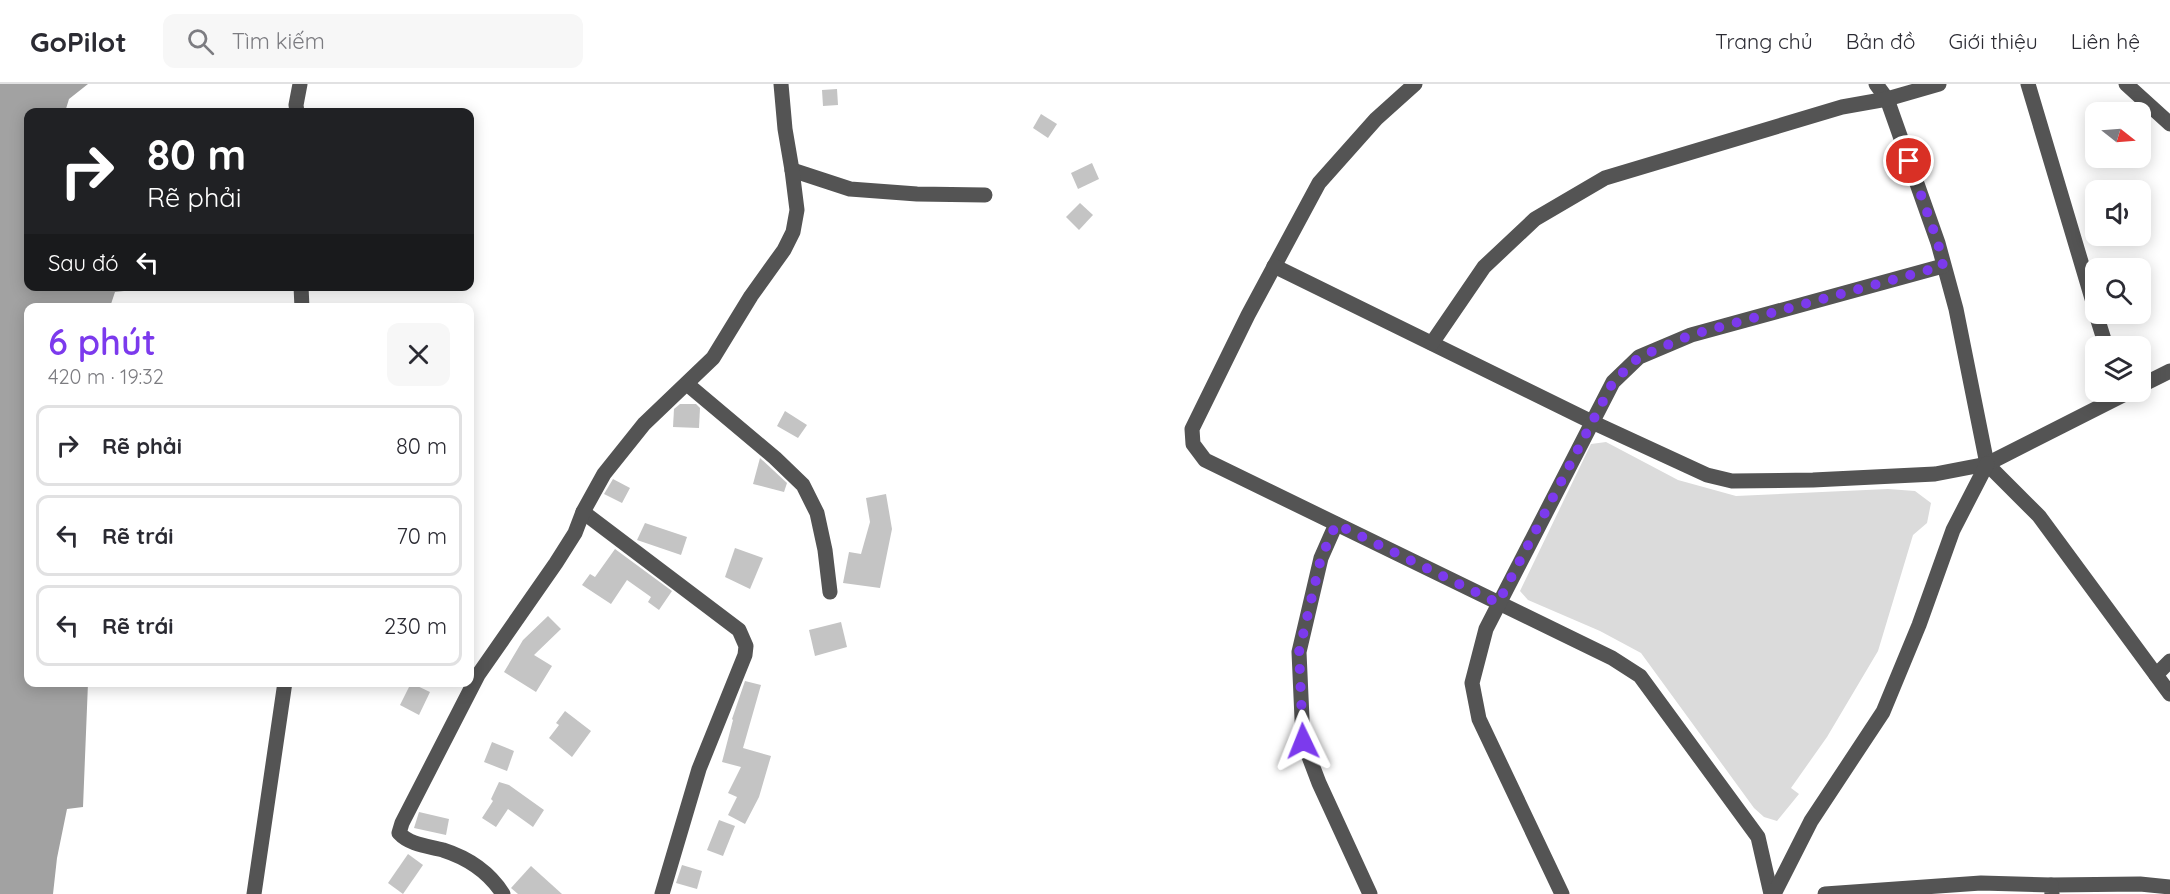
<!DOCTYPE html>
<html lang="vi">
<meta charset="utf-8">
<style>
body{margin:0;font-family:Quicksand,sans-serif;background:#f7f7f7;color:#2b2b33;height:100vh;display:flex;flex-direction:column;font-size:22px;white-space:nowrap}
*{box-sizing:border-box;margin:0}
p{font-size:20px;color:#7c7c81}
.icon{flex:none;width:33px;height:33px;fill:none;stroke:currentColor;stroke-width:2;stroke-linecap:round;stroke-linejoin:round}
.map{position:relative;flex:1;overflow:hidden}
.drawer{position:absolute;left:24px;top:219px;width:450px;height:384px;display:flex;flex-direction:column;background:#fff;border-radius:12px;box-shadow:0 3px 15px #0003}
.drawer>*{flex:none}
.top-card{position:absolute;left:24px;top:24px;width:450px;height:183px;border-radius:12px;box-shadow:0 3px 15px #0003;background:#202124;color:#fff;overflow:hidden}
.needle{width:39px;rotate:107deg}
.buttons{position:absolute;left:2085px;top:18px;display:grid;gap:12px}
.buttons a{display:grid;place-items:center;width:66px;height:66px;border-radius:12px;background:#fff;box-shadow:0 3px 15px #0003;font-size:30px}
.pin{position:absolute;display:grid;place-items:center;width:51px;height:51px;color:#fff;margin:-26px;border:3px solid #fff;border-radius:50%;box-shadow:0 2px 6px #0007}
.me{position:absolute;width:66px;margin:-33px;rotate:358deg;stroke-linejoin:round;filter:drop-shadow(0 0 4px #0008)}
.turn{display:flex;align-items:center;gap:21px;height:126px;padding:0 24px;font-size:27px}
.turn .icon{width:78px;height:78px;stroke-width:2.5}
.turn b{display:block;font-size:42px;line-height:51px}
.then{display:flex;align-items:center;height:57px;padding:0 24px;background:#0003;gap:12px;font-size:22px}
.round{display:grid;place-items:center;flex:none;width:63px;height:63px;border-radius:12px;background:#f7f7f7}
.summary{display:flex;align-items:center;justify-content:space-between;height:102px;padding:0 24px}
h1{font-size:36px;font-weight:600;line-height:45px;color:#7c3aed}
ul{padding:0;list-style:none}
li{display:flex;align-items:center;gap:18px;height:81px;margin:0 12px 9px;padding:0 12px;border:3px solid #e1e1e2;border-radius:12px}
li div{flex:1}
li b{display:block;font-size:22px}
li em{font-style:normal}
header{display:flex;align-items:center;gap:36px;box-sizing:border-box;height:84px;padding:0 30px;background:#fff;border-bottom:2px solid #e1e1e2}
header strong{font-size:28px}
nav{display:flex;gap:33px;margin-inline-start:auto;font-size:21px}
.search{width:420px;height:54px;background:#f7f7f7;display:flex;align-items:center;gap:15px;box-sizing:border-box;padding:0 21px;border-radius:12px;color:#7c7c81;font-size:22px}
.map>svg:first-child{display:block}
.green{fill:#dbdbdb}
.water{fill:#a2a2a2}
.building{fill:#c4c4c4}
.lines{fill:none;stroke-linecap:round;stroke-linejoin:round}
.minor{stroke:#545454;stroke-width:15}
.route{stroke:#7c3aed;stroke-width:10;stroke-dasharray:0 18}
</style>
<header>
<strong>GoPilot</strong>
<div class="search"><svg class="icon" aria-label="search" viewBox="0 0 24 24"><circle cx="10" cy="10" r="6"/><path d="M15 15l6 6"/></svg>Tìm kiếm</div>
<nav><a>Trang chủ</a><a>Bản đồ</a><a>Giới thiệu</a><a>Liên hệ</a></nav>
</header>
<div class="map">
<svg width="2170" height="810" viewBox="0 0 2170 810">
<rect width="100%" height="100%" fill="#fff"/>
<path class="green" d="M1606 358 1678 396 1736 412 1888 405 1915 407 1931 419 1927 439 1913 451 1878 567 1827 653 1791 704 1799 710 1777 737 1764 733 1754 724 1641 569 1600 547 1528 516 1520 507 1591 360Z"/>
<path class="water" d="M0 0H88L69 15 65 28H28V202L160 203 115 208 110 223 28 224V598L88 599 83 723 67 725 57 774 53 810H0Z"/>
<g class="building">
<path d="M837 5 838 21 823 22 822 6Z"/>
<path d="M1041 30 1057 40 1048 54 1033 44Z"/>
<path d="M1092 79 1099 95 1078 105 1071 89Z"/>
<path d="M1080 119 1093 131 1079 146 1066 133Z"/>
<path d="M680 320H696L700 324 699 344 673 343 674 325Z"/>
<path d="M785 327 807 341 798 354 777 342Z"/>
<path d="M760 374 787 399 784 408 753 400Z"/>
<path d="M613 395 630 404 622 419 604 410Z"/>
<path d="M886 410 892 445 880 504 843 499 849 468 861 470 870 438 866 414Z"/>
<path d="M645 439 687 453 681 471 637 456Z"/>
<path d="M735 464 763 474 750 505 725 493Z"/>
<path d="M615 465 672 507 659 526 648 518 651 513 627 496 611 520 582 501 590 490 595 493Z"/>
<path d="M548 532 561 545 534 571 552 582 536 608 504 588 523 556Z"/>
<path d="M841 538 847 563 815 572 809 546Z"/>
<path d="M745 597 761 601 743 664 771 672 759 713 745 740 728 731 737 713 728 709 741 683 722 678 733 636 732 635Z"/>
<path d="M411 599 430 608 419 631 400 621Z"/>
<path d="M565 627 591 647 572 673 549 654 559 641 556 639Z"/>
<path d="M492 658 514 667 507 687 484 678Z"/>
<path d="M499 698 509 701 544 726 533 743 508 725 496 743 482 734 493 717 491 715Z"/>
<path d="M419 728 449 735 446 751 414 744Z"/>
<path d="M719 736 735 742 723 772 707 766Z"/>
<path d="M408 770 423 781 403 810 388 799Z"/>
<path d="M682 781 702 787 697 805 676 799Z"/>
<path d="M531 782 562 810H518L511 804Z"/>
</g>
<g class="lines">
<g class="minor">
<path d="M1415 0 1376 35 1319 99 1248 231 1192 345 1193 360 1205 376 1612 574 1640 592 1758 753 1771 810"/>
<path d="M1876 0 1887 15 1938 159 1956 225 1987 380 2039 432 2170 610"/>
<path d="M2028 0 2096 228"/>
<path d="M2126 0 2170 40"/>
<path d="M297 28 296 21 300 0"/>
<path d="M792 86 850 105 917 110 985 111"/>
<path d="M1274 182 1592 338 1707 391 1732 397 1813 396 1935 390 1987 380 2129 308"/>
<path d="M301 202 302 224"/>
<path d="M2096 230 2106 262"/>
<path d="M1432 259 1484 183 1535 135 1605 94 1842 23 1887 15 1939 0"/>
<path d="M687 300 775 374 803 401 817 429 825 466 830 508"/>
<path d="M2140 302 2170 287"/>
<path d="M583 428 739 546 746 562 745 571 699 685 662 810"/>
<path d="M1336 440 1321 474 1299 568 1303 657 1319 699 1370 810"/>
<path d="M2156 591 2170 577"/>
<path d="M2051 801 2140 800 2170 803"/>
<path d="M254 810 285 598"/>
<path d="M503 810C489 788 468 774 443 766 428 762 410 761 399 749L402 739 478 591 556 479 575 449 583 428 604 390 644 340 713 274 751 212 784 166 793 148 797 126 792 86 785 45 781 0"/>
<path d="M1562 810 1479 635 1472 599 1486 545 1613 298 1639 273 1691 251 1943 182"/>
<path d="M1774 810 1811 737 1883 628 1919 541 1953 446 1987 380"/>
<path d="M1825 810 1981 799 2051 801 2052 810"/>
</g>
</g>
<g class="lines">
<path class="route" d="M1303 657 1299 568 1321 474 1336 440 1498 519 1613 298 1639 273 1691 251 1943 182 1938 159 1909 77"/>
</g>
</svg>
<div class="buttons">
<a><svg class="needle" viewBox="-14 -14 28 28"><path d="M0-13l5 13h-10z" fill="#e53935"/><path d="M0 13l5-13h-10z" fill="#7c7c81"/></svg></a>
<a><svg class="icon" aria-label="sound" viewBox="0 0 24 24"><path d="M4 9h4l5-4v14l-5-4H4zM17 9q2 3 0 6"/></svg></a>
<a><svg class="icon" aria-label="search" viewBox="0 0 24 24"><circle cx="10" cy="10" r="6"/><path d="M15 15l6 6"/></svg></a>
<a><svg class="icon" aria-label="layers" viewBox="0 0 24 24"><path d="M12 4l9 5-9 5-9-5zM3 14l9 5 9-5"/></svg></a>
</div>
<div class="pin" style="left:1909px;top:77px;background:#d93025"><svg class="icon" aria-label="arrive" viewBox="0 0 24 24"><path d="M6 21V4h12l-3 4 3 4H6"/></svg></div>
<svg class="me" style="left:1303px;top:657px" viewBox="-20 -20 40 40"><path d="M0-17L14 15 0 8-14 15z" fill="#7c3aed" stroke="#fff" stroke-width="4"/></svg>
<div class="top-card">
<div class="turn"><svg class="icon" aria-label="right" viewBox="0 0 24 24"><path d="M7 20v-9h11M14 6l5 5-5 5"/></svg><div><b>80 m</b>Rẽ phải</div></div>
<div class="then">Sau đó<svg class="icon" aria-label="left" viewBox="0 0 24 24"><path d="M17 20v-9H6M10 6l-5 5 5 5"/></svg></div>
</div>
<section class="drawer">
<div class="summary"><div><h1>6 phút</h1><p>420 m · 19:32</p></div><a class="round"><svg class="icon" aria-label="close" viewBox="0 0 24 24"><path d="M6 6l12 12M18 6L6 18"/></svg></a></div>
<ul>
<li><svg class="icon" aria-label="right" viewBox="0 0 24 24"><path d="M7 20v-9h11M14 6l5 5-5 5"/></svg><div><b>Rẽ phải</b></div><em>80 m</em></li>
<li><svg class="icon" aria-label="left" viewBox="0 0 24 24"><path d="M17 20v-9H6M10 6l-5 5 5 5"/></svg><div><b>Rẽ trái</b></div><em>70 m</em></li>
<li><svg class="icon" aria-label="left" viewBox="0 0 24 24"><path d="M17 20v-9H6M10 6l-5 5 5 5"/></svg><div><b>Rẽ trái</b></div><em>230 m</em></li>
</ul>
</section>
</div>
